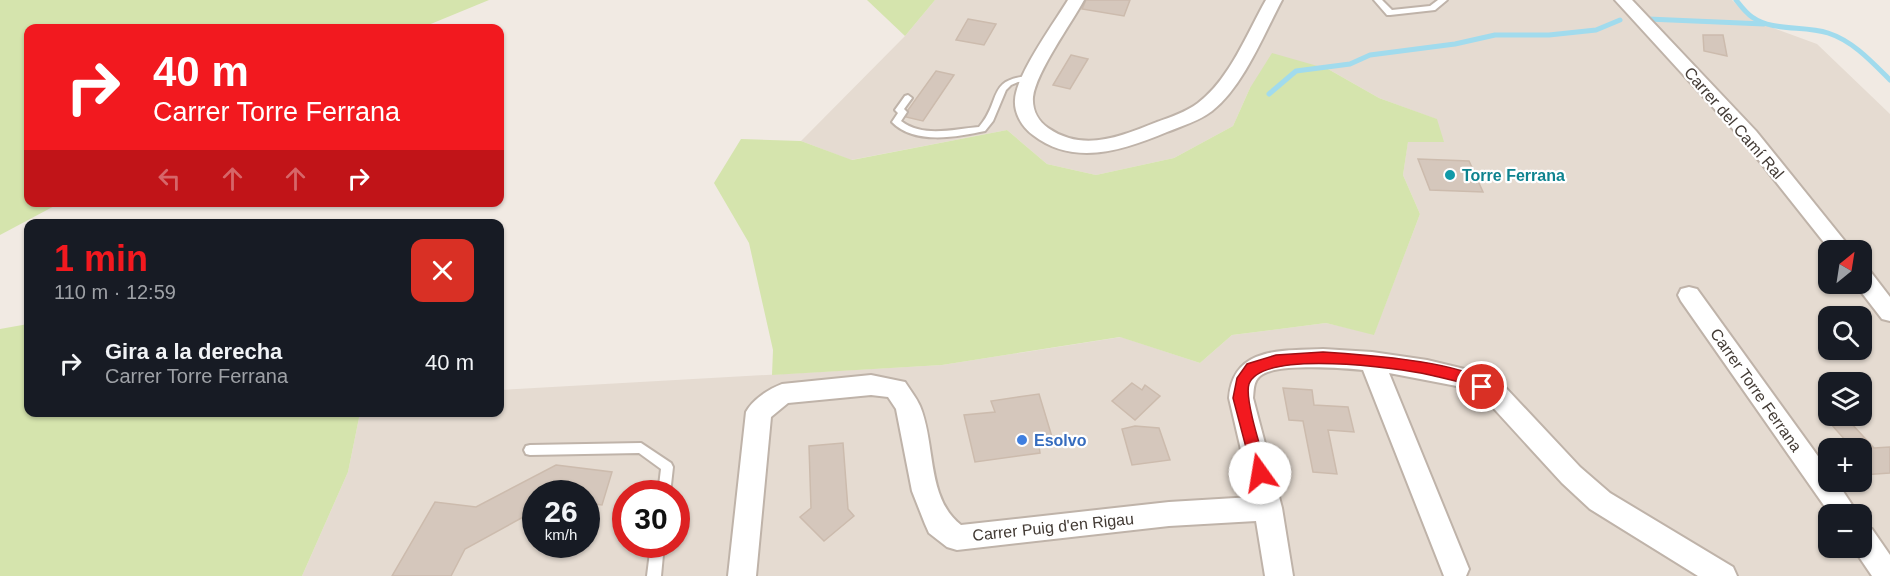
<!DOCTYPE html>
<html lang="es">
<meta charset="utf-8">
<style>
body{margin:0;font-family:Arial,sans-serif;background:#242831;color:#f1f3f6;height:100vh;display:flex;flex-direction:column;font-size:22px;white-space:nowrap}
*{box-sizing:border-box;margin:0}
p{font-size:20px;color:#9ea1a6}
.icon{flex:none;width:33px;height:33px;fill:none;stroke:currentColor;stroke-width:2;stroke-linecap:round;stroke-linejoin:round}
.map{position:relative;flex:1;overflow:hidden}
.drawer{position:absolute;left:24px;top:219px;width:480px;height:198px;display:flex;flex-direction:column;background:#171b24;border-radius:12px;box-shadow:0 2px 4px #0004}
.drawer>*{flex:none}
.guide{position:absolute;left:24px;top:24px;width:480px;height:183px;border-radius:12px;box-shadow:0 2px 4px #0004;background:#f2191f;color:#fff;overflow:hidden}
.needle{width:39px;rotate:30deg}
.tools{position:absolute;left:1818px;top:240px;display:grid;gap:12px}
.tools a{display:grid;place-items:center;width:54px;height:54px;border-radius:12px;background:#171b24;box-shadow:0 2px 4px #0004;font-size:30px}
.speed{position:absolute;left:522px;top:480px;display:flex;gap:12px;font-size:30px;font-weight:700;text-align:center}
.speed>*{display:grid;place-content:center;width:78px;height:78px;border-radius:50%;background:#171b24;box-shadow:0 2px 4px #0004;line-height:1}
.speed small{font-size:15px;font-weight:400}
.speed .limit{border:9px solid #d22;background:#fff;color:#111}
.pin{position:absolute;display:grid;place-items:center;width:51px;height:51px;color:#fff;margin:-26px;border:3px solid #fff;border-radius:50%;box-shadow:0 2px 6px #0007}
.me{position:absolute;width:66px;margin:-33px;rotate:347deg;stroke-linejoin:round;filter:drop-shadow(0 0 4px #0008)}
.turn{display:flex;align-items:center;gap:21px;height:126px;padding:0 30px;font-size:27px}
.turn .icon{width:78px;height:78px;stroke-width:2.5}
.turn b{display:block;font-size:42px;line-height:51px}
.lanes{display:flex;align-items:center;height:57px;padding:0 30px;background:#0003;justify-content:center;gap:30px;direction:ltr}
.lanes .off{opacity:.35}
.round{display:grid;place-items:center;flex:none;width:63px;height:63px;border-radius:12px;background:#242831}
.headline{display:flex;align-items:center;justify-content:space-between;height:102px;padding:0 30px}
h1{font-size:36px;font-weight:800;line-height:45px;color:#f2191f}
ul{padding:0;list-style:none}
li{display:flex;align-items:center;gap:18px;height:84px;padding:0 30px}
li div{flex:1}
li b{display:block;font-size:22px}
li em{font-style:normal}
.map>svg:first-child{display:block}
.residential{fill:#e5dbd1;fill-rule:evenodd}
.green{fill:#d5e4ad}
.lines{fill:none;stroke-linecap:round;stroke-linejoin:round}
.stream{stroke:#a1dbed;stroke-width:5}
.building{fill:#d5c7bc;stroke:#ccbbad;stroke-width:1.5}
.lane-casing{stroke:#bfb3a9;stroke-width:4}
.street-casing{stroke:#bfb3a9;stroke-width:4}
.lane{fill:#fff;fill-rule:evenodd}
.street{fill:#fff;fill-rule:evenodd}
.route{fill:#f2191f;stroke:#9d1014;stroke-width:1.5}
.culture-dot{fill:#0f9aa8;stroke:#fff;stroke-width:2}
.shop-dot{fill:#3f7fe0;stroke:#fff;stroke-width:2}
.labels{text-anchor:middle;dominant-baseline:central;stroke-width:4.5;stroke-linejoin:round;paint-order:stroke}
.street-label{font-size:16px;fill:#423a34;stroke:#fff}
.culture-label{font-size:16px;font-weight:bold;fill:#0d838f;stroke:#fff;text-anchor:start}
.shop-label{font-size:16px;font-weight:bold;fill:#366cbe;stroke:#fff;text-anchor:start}
</style>
<div class="map">
<svg width="1890" height="576" viewBox="0 0 1890 576">
<rect width="100%" height="100%" fill="#f1eae3"/>
<path class="residential" d="M935 0H1732L1754 21 1817 44 1890 114V576H302L348 472 360 413 500 412V390L942 365 1121 337 1200 363 1232 335 1326 323 1374 334 1420 214 1403 175 1408 141 1436 119 1379 98 1328 69 1250 88 1233 126 1174 158 1096 175 1047 164 1007 130 851 160 801 141 905 36ZM1828 250H1862V284H1828ZM1828 316H1862V350H1828ZM1828 382H1862V416H1828ZM1828 448H1862V482H1828ZM536 494H586V544H536ZM626 494H676V544H626ZM1828 514H1862V548H1828Z"/>
<g class="green">
<path d="M0 0H489L421 28H28V202L60 203 0 235Z"/>
<path d="M867 0H935L905 36Z"/>
<path d="M1272 53 1328 69 1379 98 1437 119 1444 142H1408L1403 175 1420 214 1374 335 1326 323 1232 335 1200 363 1120 337 942 365 772 375 773 350 749 243 714 183 741 139 801 141 852 160 1007 130 1047 164 1096 175 1174 158 1233 126 1250 88Z"/>
<path d="M28 324V412L360 413 348 472 302 576H0V329Z"/>
</g>
<g class="lines">
<g class="stream">
<path d="M1736 0C1741 6 1745 12 1752 17 1773 32 1804 25 1828 33 1853 41 1872 62 1890 80"/>
<path d="M1648 19 1764 24"/>
<path d="M1269 94 1296 71 1350 64 1370 55 1455 44 1495 35H1549L1596 30 1620 20"/>
</g>
</g>
<g class="building">
<path d="M1086 0H1130L1124 16 1082 9Z"/>
<path d="M968 19 996 24 984 45 956 40Z"/>
<path d="M1703 35H1723L1727 56 1704 51Z"/>
<path d="M1071 55 1088 59 1070 89 1053 85Z"/>
<path d="M936 71 954 75 923 121 906 117 908 110Z"/>
<path d="M1418 159 1469 161 1483 192 1430 190Z"/>
<path d="M1132 383 1142 390 1145 385 1160 396 1135 420 1112 401Z"/>
<path d="M1283 388 1312 390 1314 405 1348 407 1354 432 1328 430 1337 474 1313 472 1303 421 1289 420Z"/>
<path d="M1039 394 1052 437 1038 439 1040 453 975 462 964 415 995 412 991 401Z"/>
<path d="M1850 422 1874 448 1890 447V473L1862 475V439L1846 441 1831 424Z"/>
<path d="M1135 426 1159 428 1170 460 1132 465 1122 429Z"/>
<path d="M843 443 848 509 854 516 824 541 800 517 811 508 809 446Z"/>
<path d="M556 465 612 472 602 505 586 503V494H536V510L465 549 451 576H392L435 502 476 507Z"/>
</g>
<g class="lines">
<defs>
<g id="lane">
<path d="M1374 0H1382L1392 10 1430 6 1438 0H1447L1435 10 1390 15H1387Z"/>
<path d="M1030 76 1034 79 1033 81 1018 82 1011 85 1006 90 993 121 985 131C957 137 914 145 892 122L898 113 895 110 905 96 908 95 912 98 904 109 907 112 901 121C923 138 954 129 979 127 1002 101 986 79 1030 76Z"/>
<path d="M641 443 671 463 673 467 670 494H658L661 469 639 453 530 455 526 454 524 450 526 446 530 445Z"/>
<path d="M651 544H664L661 576H647Z"/>
</g>
<g id="street">
<path d="M1068 0H1084C1071 24 1036 72 1033 97 1032 110 1038 121 1048 128 1084 153 1121 136 1157 122 1171 117 1186 112 1198 103 1230 79 1247 33 1266 0H1282C1264 34 1243 87 1212 111 1199 121 1182 126 1167 132 1124 150 1074 167 1033 135 1022 127 1014 113 1015 100 1016 75 1054 23 1068 0Z"/>
<path d="M1615 0H1632L1756 131 1852 250H1830L1742 139Z"/>
<path d="M1862 269 1870 271 1890 297V321L1882 319 1855 284H1862Z"/>
<path d="M1689 287 1697 289 1828 470V482H1837L1858 514H1830L1681 301 1678 295 1681 289Z"/>
<path d="M1323 349 1372 352 1427 360 1477 372 1505 387 1580 467 1610 493 1733 567 1737 576H1698L1590 509 1562 483 1487 401 1462 387 1389 373 1469 569 1466 576H1444L1363 370C1343 368 1274 363 1260 376 1253 382 1254 390 1253 398L1282 508 1293 576H1265L1256 521 1169 526 957 550 947 547 929 533 925 524 912 491 896 409 888 397 871 395 788 403 771 417 756 576H728L746 412C753 399 769 389 782 384L871 375 905 382C910 390 916 397 920 406 936 444 926 498 961 525L1169 502 1252 497 1229 398C1233 346 1282 351 1323 349Z"/>
<path d="M1862 526 1872 529 1890 555V576H1872L1853 548H1862Z"/>
</g>
</defs>
<use href="#lane" class="lane-casing"/>
<use href="#street" class="street-casing"/>
<use href="#lane" class="lane"/>
<use href="#street" class="street"/>
</g>
<path class="route" d="M1323 352C1353 354 1476 361 1489 387L1487 391 1482 392C1476 390 1471 387 1465 384 1455 380 1441 378 1430 375 1399 368 1262 349 1249 384 1244 399 1263 455 1268 473L1266 478 1260 480 1254 478 1233 398 1237 378 1247 364 1276 355Z"/>
<circle class="culture-dot" cx="1450" cy="175" r="6"/>
<circle class="shop-dot" cx="1022" cy="440" r="6"/>
<g class="labels">
<g class="street-label">
<text transform="translate(1734 123) rotate(49)">Carrer del Camí Ral</text>
<text transform="translate(1756 390) rotate(55)">Carrer Torre Ferrana</text>
<text transform="translate(1053 527) rotate(-6)">Carrer Puig d'en Rigau</text>
</g>
<g class="culture-label">
<text x="1462" y="175">Torre Ferrana</text>
</g>
<g class="shop-label">
<text x="1034" y="440">Esolvo</text>
</g>
</g>
</svg>
<div class="tools">
<a><svg class="needle" viewBox="-14 -14 28 28"><path d="M0-13l5 13h-10z" fill="#e53935"/><path d="M0 13l5-13h-10z" fill="#9ea1a6"/></svg></a>
<a><svg class="icon" aria-label="search" viewBox="0 0 24 24"><circle cx="10" cy="10" r="6"/><path d="M15 15l6 6"/></svg></a>
<a><svg class="icon" aria-label="layers" viewBox="0 0 24 24"><path d="M12 4l9 5-9 5-9-5zM3 14l9 5 9-5"/></svg></a>
<a>+</a>
<a>−</a>
</div>
<div class="speed"><div>26<small>km/h</small></div><div class="limit">30</div></div>
<div class="pin" style="left:1482px;top:387px;background:#d93025"><svg class="icon" aria-label="arrive" viewBox="0 0 24 24"><path d="M6 21V4h12l-3 4 3 4H6"/></svg></div>
<svg class="me" style="left:1260px;top:473px" viewBox="-20 -20 40 40"><circle r="19" fill="#fff"/><path d="M0-13L10 11 0 6-10 11z" fill="#f2191f"/></svg>
<div class="guide">
<div class="turn"><svg class="icon" aria-label="right" viewBox="0 0 24 24"><path d="M7 20v-9h11M14 6l5 5-5 5"/></svg><div><b>40 m</b>Carrer Torre Ferrana</div></div>
<div class="lanes"><svg class="icon off" aria-label="left" viewBox="0 0 24 24"><path d="M17 20v-9H6M10 6l-5 5 5 5"/></svg><svg class="icon off" aria-label="ahead" viewBox="0 0 24 24"><path d="M12 20V5M6 11l6-6 6 6"/></svg><svg class="icon off" aria-label="ahead" viewBox="0 0 24 24"><path d="M12 20V5M6 11l6-6 6 6"/></svg><svg class="icon" aria-label="right" viewBox="0 0 24 24"><path d="M7 20v-9h11M14 6l5 5-5 5"/></svg></div>
</div>
<section class="drawer">
<div class="headline"><div><h1>1 min</h1><p>110 m · 12:59</p></div><a class="round" style="background:#d93025;color:#fff"><svg class="icon" aria-label="close" viewBox="0 0 24 24"><path d="M6 6l12 12M18 6L6 18"/></svg></a></div>
<ul>
<li><svg class="icon" aria-label="right" viewBox="0 0 24 24"><path d="M7 20v-9h11M14 6l5 5-5 5"/></svg><div><b>Gira a la derecha</b><p>Carrer Torre Ferrana</p></div><em>40 m</em></li>
</ul>
</section>
</div>
